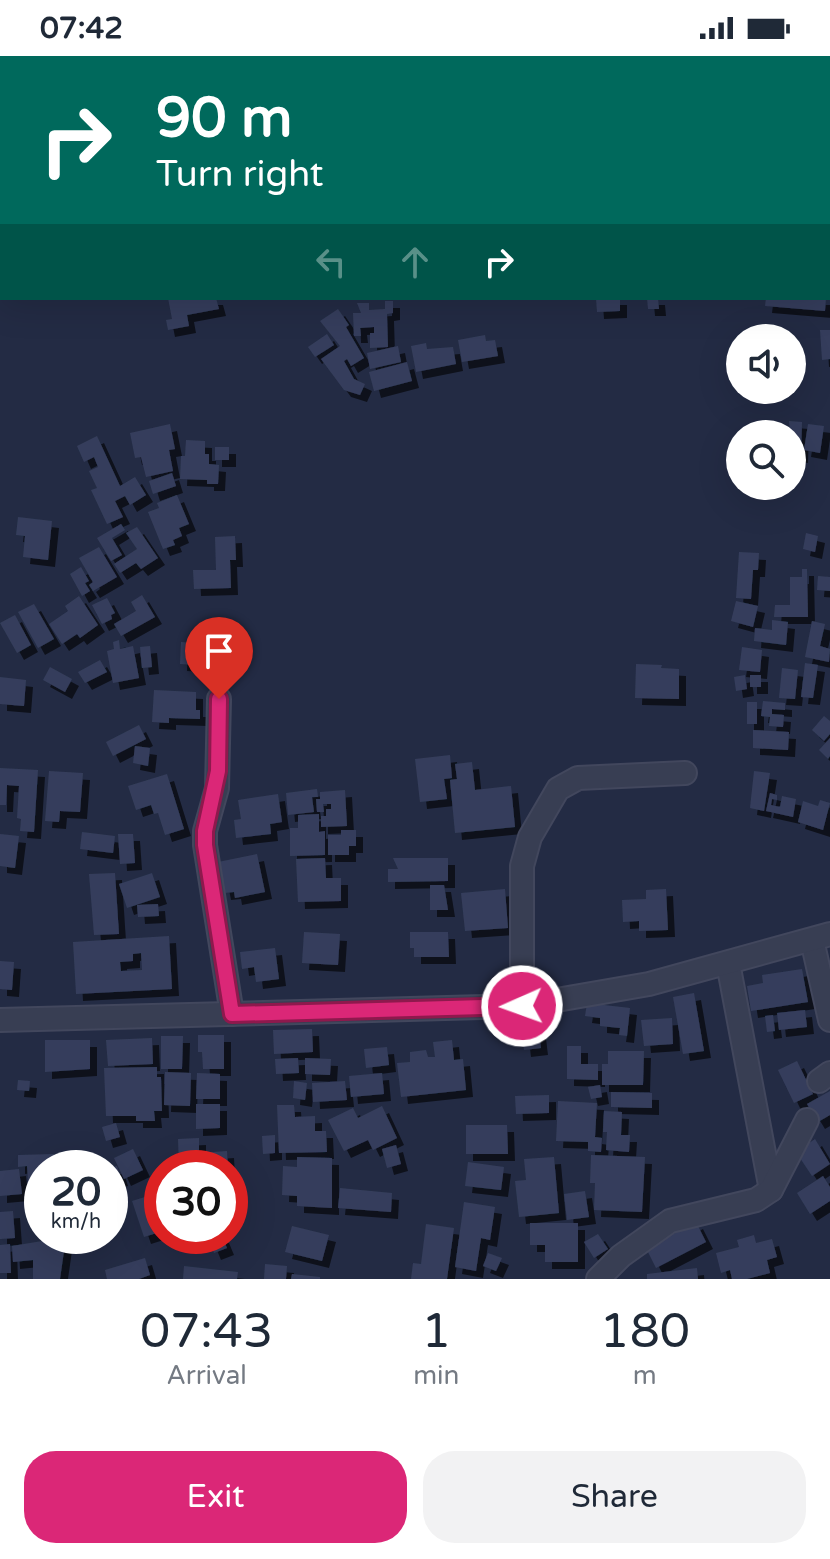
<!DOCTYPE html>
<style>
body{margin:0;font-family:"Varela Round",sans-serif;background:#f2f2f3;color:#1f2937;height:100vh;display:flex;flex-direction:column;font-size:30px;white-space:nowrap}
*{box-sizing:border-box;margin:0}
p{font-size:26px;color:#747a83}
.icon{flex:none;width:44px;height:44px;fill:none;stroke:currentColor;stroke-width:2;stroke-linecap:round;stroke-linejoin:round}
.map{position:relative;height:1223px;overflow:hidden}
.side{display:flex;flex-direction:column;background:#fff;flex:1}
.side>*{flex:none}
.top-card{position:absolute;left:0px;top:0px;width:830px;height:244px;box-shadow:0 8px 32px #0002;background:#00695c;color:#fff;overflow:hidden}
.fabs{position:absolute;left:726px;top:268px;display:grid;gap:16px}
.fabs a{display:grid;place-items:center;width:80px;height:80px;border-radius:50%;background:#fff;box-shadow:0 8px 32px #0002;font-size:40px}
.speed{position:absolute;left:24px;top:1094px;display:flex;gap:16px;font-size:40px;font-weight:700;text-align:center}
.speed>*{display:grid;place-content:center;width:104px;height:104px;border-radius:50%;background:#fff;box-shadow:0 8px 32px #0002;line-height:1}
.speed small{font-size:20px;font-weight:400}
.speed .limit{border:12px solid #d22;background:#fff;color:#111}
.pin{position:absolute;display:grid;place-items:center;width:68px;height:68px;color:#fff;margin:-82px -34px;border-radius:50% 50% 50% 0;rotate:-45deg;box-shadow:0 0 8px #0007}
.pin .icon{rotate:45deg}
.me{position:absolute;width:88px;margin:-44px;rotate:268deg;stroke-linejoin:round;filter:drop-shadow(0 0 6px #0008)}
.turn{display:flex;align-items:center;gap:28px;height:168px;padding:0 24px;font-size:36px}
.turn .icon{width:104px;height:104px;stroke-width:2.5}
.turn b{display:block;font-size:56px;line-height:68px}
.lanes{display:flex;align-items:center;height:76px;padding:0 24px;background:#0003;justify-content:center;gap:40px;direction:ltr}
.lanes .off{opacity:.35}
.eta{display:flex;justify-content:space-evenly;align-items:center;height:136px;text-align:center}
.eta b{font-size:48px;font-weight:600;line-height:56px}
.cta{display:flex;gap:16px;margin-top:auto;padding:16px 24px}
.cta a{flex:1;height:92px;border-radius:32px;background:#db2777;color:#fff;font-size:32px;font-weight:600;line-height:92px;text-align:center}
.cta a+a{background:#f2f2f3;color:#1f2937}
.status{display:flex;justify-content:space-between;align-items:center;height:56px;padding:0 40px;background:#fff;direction:ltr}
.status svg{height:22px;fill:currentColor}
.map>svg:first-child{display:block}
.building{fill:#353e5b;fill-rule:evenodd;filter:url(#shadow)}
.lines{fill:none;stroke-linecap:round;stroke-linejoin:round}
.minor-casing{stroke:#42475d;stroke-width:26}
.minor{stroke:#383e53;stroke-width:22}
.route-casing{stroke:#8e194d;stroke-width:20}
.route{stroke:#db2777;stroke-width:14}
</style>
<div class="status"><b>07:42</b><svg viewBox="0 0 49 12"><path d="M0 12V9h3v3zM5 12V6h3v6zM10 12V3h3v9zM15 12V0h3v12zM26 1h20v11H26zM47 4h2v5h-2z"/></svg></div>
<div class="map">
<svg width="830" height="1223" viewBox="0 0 830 1223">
<defs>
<filter id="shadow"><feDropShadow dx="7" dy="7" stdDeviation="0" flood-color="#0009"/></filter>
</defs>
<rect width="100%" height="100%" fill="#232b44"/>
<g class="building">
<path d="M168 242H216L219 253 187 259 189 270 168 274 166 264 172 263Z"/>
<path d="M596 242H620V255L597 256Z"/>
<path d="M647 242H658L659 253H648Z"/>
<path d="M766 242H826L825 255 765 250Z"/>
<path d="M385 245H393V257L387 258 388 291 370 292V277H374V271L360 272 361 280H354L353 257H361L357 247H369V254L385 253Z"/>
<path d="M338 253 349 269 346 271 364 302 351 310 347 303 344 305 354 323 365 328 360 339 344 334 321 303 340 290 320 265Z"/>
<path d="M820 274H830V303L822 304Z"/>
<path d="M327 278 334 289 315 301 308 291Z"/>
<path d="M485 279 486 285 495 284 498 300 462 306 458 284Z"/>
<path d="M426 287 427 293 453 291 456 308 416 316 411 290Z"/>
<path d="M398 290 401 306 370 313 367 297Z"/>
<path d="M407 306 412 325 374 335 369 316Z"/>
<path d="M789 365 802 366 801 400 792 399Z"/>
<path d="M170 368 175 393 169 394 173 415 146 421 141 401 135 402 130 377Z"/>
<path d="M808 368 824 370 820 397 804 394Z"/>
<path d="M97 380 120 430 135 421 146 439 130 449 125 440 115 445 123 461 107 468 91 434 97 432 89 415 98 411 94 401 84 406 77 390Z"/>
<path d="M186 384 205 385V398H209V408L219 409 218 428H207V424L180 423 181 400H185Z"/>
<rect x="215" y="391" width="14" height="13"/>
<path d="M172 417 176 430 153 438 149 425Z"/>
<path d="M177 439 189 468 179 472 182 480 173 484 175 489 163 493 148 456 159 452 157 447Z"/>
<path d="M18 461 52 465 48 504 23 501 25 480 16 479Z"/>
<path d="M121 468 125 474 112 482 122 499 111 505 97 482Z"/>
<path d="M137 471 158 502 141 513 136 507 120 517 114 508 137 493 126 477Z"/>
<path d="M806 477 818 480 815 496 803 493Z"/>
<path d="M235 480 236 504H230L231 532 194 533 193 514H216L215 481Z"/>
<path d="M99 491 117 521 93 535 89 529 93 526 79 502Z"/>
<path d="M739 496 759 497 758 514H753L751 543 736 542Z"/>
<path d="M81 511 89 525 85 527 90 535 82 540 70 518Z"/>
<path d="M802 513H807L808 561H774L775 549H790V521H802Z"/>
<path d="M818 520 830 521V535L817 534Z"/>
<path d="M142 539 155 561 121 580 114 568 136 555 131 546Z"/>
<path d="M79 540 98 569 80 582 77 578 62 588 49 568 68 555 65 550Z"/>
<path d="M107 542 115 557 111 559 112 563 102 568 92 549Z"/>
<path d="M736 545 758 550 753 571 731 565Z"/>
<path d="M34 548 54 583 38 592 18 556Z"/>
<path d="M15 559 31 589 17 597 0 567Z"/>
<path d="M772 564 788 566 786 589 754 585 755 572 772 574Z"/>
<path d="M812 565 825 568 820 590 830 593 829 606 805 601Z"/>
<path d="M119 584 120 593 133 590 139 622 113 627 107 595 114 593 113 586Z"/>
<path d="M181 586 212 588 211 610 180 608Z"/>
<path d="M150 590 152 611 142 612 140 591Z"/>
<path d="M742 591 762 594 760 616 739 614Z"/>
<path d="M100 604 107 616 85 627 78 616Z"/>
<path d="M805 607 818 609 813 642 801 641Z"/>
<path d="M636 608 662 609 661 612 679 613V643L635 642Z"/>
<path d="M50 611 72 623 65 636 43 624Z"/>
<path d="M782 612 798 614 795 643 779 642Z"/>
<path d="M745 619 747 633 736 635 734 621Z"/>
<rect x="750" y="619" width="11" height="12"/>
<path d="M0 621 26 624 24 650 0 648Z"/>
<path d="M154 634 196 636V654H200V663L169 662V667L152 666Z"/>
<path d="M763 645 785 647V654L772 653V658L784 659 783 671 769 670 770 661 761 660Z"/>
<rect x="747" y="646" width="10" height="22"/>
<path d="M824 660 830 665V678L824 685 812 674Z"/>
<path d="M139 669 146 683 113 700 106 686Z"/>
<path d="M753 674 789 676 788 694 753 692Z"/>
<path d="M830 682V700L828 703 819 694Z"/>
<path d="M135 690 150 692 148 710 133 707Z"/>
<path d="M450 699 452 722 444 723 447 743 420 746 415 703Z"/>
<path d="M472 706 475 734 511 730 515 771 455 777 450 724 457 723 455 708Z"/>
<path d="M0 712 38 714 34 776 20 775 21 763 17 762 19 730 7 729 6 749H0Z"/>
<path d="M49 715 83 717 80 756 60 755 59 766 45 765Z"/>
<path d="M754 715 770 717 764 755 750 752Z"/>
<path d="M167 718 184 773 165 779 158 757 154 758 151 749 136 754 128 730Z"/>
<path d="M317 733 318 741H312L314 756 288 759 286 737Z"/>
<path d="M345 734 347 770 321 771V760H326V753H331V748H323L324 756H317L316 743H320V736Z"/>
<path d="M770 737 777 739V744L772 743 771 749 780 751 782 740 796 743 793 761 766 755Z"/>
<path d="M278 738 282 766 270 768 271 778 236 782 234 764 241 763 238 744Z"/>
<path d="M820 744 830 747 823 774 798 766 803 745 818 750Z"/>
<path d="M319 758V776L325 775V799L290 800V772H298V759Z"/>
<path d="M341 774H356V790H349V799H328V779H341Z"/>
<path d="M82 776 115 780 113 797 80 793Z"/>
<path d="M0 778 19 780 15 812 0 810Z"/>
<path d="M118 778H133L135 807 120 808Z"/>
<path d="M257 798 265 836 235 842 234 836 224 837 218 806Z"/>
<path d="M325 802 326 822H341V845L298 846 296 803Z"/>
<path d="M393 802H448V825L388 826V813H398Z"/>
<path d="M115 817 119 878 94 879 89 818Z"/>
<path d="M152 817 160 841 127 852 119 828Z"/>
<path d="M430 829H444L448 854H430Z"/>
<path d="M505 833 508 872 465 875 461 837Z"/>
<path d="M666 833 668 874 639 875V865L623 866 622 844 646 843V834Z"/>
<path d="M158 848 159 860 138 861 137 849Z"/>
<path d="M304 876 340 878 338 909 302 907Z"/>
<path d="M410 876H448L449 901H414V892H410Z"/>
<path d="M169 880 172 933 76 938 73 886ZM141 897 142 914 121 915 120 906 133 905V898Z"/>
<path d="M275 892 279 923 256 926 254 911 242 913 240 896Z"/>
<path d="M0 905 14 906 12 934 0 933Z"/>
<path d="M802 913 808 946 751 955 747 930 763 927 762 919Z"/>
<path d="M694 937 704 995 683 998 673 941Z"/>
<path d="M587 947 630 952 627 980 619 979 620 972 600 970V962L585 960Z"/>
<path d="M805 954 807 971 779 974 777 957Z"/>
<path d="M537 959 541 992 524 994 520 960Z"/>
<path d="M773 959 775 975 767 976 765 960Z"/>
<path d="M672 962 673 988 644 990 641 964Z"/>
<path d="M312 973 313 996 274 998 273 974Z"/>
<path d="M198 979H224V1013H203L202 996H198Z"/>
<path d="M161 980H183L182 1013H161Z"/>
<path d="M152 982 153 1008 108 1010 106 984Z"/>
<path d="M45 984H90V1013L45 1016Z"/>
<path d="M452 984 454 1004 463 1003 466 1034 401 1041 397 1007 410 1006V996L426 994 428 1001H435L433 986Z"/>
<path d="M567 990H581V1008H598V1024L567 1023Z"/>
<path d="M387 991 389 1009 366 1012 364 993Z"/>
<path d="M608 995H644L643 1029H602V1008H608Z"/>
<path d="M298 1002 299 1017 276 1018 275 1003Z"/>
<path d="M305 1002 331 1003 330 1019 305 1018Z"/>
<path d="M797 1005 813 1038 794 1047 778 1014Z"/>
<path d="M157 1011V1021H161L162 1055H154L155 1065H136V1060H106L104 1012Z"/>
<path d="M165 1016 191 1017 190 1050 164 1049Z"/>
<path d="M197 1017 220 1018V1043H196Z"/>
<path d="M382 1017 384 1038 351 1041 349 1020Z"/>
<path d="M18 1024 30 1025 29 1035 17 1034Z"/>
<path d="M294 1025 307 1027 305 1044 293 1042Z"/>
<path d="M345 1025 347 1044 313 1046 312 1027Z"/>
<path d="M600 1029 602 1041 591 1043 588 1031Z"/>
<path d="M830 1035V1059L818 1066 807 1048Z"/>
<path d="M611 1036 652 1037V1052L611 1051Z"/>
<path d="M549 1039V1057L516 1058 515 1040Z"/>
<path d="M558 1045 597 1047 595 1081 602 1082 601 1096 588 1095V1086L556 1085Z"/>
<path d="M196 1048H220V1072L196 1073Z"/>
<path d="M277 1049H294L295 1061 315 1060V1075H326L327 1096 279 1097Z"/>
<path d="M382 1050 397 1082 373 1094 368 1084 344 1095 328 1064 353 1052 358 1062Z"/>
<path d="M604 1055 622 1056 621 1079H630L629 1096 606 1094 607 1076H603Z"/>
<path d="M116 1067 120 1081 106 1085 102 1071Z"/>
<path d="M466 1069H507L508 1098H466Z"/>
<path d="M275 1079V1097L263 1098 262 1080Z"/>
<path d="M199 1082V1097L227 1095 228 1112H179L178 1083Z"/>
<path d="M815 1083 830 1108 812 1120 796 1096Z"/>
<path d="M396 1089 401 1108 387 1112 382 1093Z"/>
<path d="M133 1093 143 1114 124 1123 114 1102Z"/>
<path d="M54 1098V1112H42V1125H28L27 1110 18 1111V1099Z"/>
<path d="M591 1099 645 1101 642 1156 594 1154 595 1127H590Z"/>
<path d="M297 1101 332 1102V1152L297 1150V1140L282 1139 283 1110 297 1111Z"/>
<path d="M554 1101 559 1157 519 1161 515 1125 526 1124 524 1103Z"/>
<path d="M468 1106 504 1111 501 1134 465 1130Z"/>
<path d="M117 1110 121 1123 114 1125 119 1139 110 1142V1112Z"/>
<path d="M19 1113 22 1138 0 1140V1115Z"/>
<path d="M823 1120 830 1131V1145L810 1158 797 1137Z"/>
<path d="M340 1132 392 1137 391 1156 338 1152Z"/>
<path d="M585 1135 589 1161 567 1164 564 1138Z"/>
<path d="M148 1140 160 1176 144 1181 132 1145Z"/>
<path d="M464 1146 495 1151 490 1184 481 1182 476 1215 455 1211Z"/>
<path d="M13 1155 15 1182 0 1183V1156Z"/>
<path d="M696 1166 706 1186 656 1212 646 1192Z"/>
<path d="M530 1167H578V1206H545V1189H530Z"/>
<path d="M426 1168 454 1172 447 1223H411L413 1207 421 1208Z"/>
<path d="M292 1170 329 1179 322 1205 285 1196Z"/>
<path d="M598 1178 608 1193 594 1202 584 1186Z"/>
<path d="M754 1179 756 1187 772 1183 777 1201 767 1204 770 1217 747 1223H732L730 1214 721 1217 716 1197 739 1191 737 1184Z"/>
<path d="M207 1180H222L227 1192 214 1197Z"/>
<path d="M66 1181 60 1223H33V1204L13 1206 12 1190Z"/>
<path d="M10 1188 11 1217H0V1189Z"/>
<path d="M488 1197 502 1202 496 1215 483 1210Z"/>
<path d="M145 1202 150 1219 139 1223H107L105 1214Z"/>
<path d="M265 1208 287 1210 286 1223H264Z"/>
<path d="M184 1210 238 1216 237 1223H183Z"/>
<path d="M697 1212 698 1223H647V1218Z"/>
<path d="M292 1218 320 1221V1223H291Z"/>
</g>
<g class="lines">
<defs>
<g id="minor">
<path d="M32 0 34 2"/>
<path d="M828 199H830"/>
<path d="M219 643 217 732 205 775V789L232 958"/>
<path d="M812 884 830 964"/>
<path d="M728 907 771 1134"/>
<path d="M522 950V810L530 781 558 733 578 722 685 717"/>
<path d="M0 964 522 950 649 928 830 878"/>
<path d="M819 1025 830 1017"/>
<path d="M598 1223 621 1200 670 1165 756 1144 771 1134 807 1064"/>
</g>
</defs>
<use href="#minor" class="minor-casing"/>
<use href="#minor" class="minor"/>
</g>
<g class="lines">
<defs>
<path id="route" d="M219 643 218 715 205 775V789L232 958 522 950"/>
</defs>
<use href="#route" class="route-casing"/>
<use href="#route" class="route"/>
</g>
</svg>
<div class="fabs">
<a><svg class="icon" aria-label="sound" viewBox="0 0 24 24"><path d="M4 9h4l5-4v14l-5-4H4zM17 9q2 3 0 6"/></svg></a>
<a><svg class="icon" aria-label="search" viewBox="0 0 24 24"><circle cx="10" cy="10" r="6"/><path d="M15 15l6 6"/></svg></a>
</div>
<div class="speed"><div>20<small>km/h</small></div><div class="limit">30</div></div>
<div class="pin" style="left:219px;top:643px;background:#d93025"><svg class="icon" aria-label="arrive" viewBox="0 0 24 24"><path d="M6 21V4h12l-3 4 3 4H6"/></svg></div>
<svg class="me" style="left:522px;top:950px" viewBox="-20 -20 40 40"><circle r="17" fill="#db2777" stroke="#fff" stroke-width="3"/><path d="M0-11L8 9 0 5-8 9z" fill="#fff"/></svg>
<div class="top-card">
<div class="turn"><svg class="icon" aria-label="right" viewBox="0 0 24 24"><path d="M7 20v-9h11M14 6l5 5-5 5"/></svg><div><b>90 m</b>Turn right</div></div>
<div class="lanes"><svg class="icon off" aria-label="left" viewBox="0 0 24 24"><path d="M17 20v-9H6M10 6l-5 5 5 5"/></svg><svg class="icon off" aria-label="ahead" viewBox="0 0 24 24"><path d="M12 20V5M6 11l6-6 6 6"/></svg><svg class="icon" aria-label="right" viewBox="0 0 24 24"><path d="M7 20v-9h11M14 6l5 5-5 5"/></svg></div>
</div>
</div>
<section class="side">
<div class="eta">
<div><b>07:43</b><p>Arrival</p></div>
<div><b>1</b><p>min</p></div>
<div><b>180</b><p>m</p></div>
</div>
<div class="cta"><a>Exit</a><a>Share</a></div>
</section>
